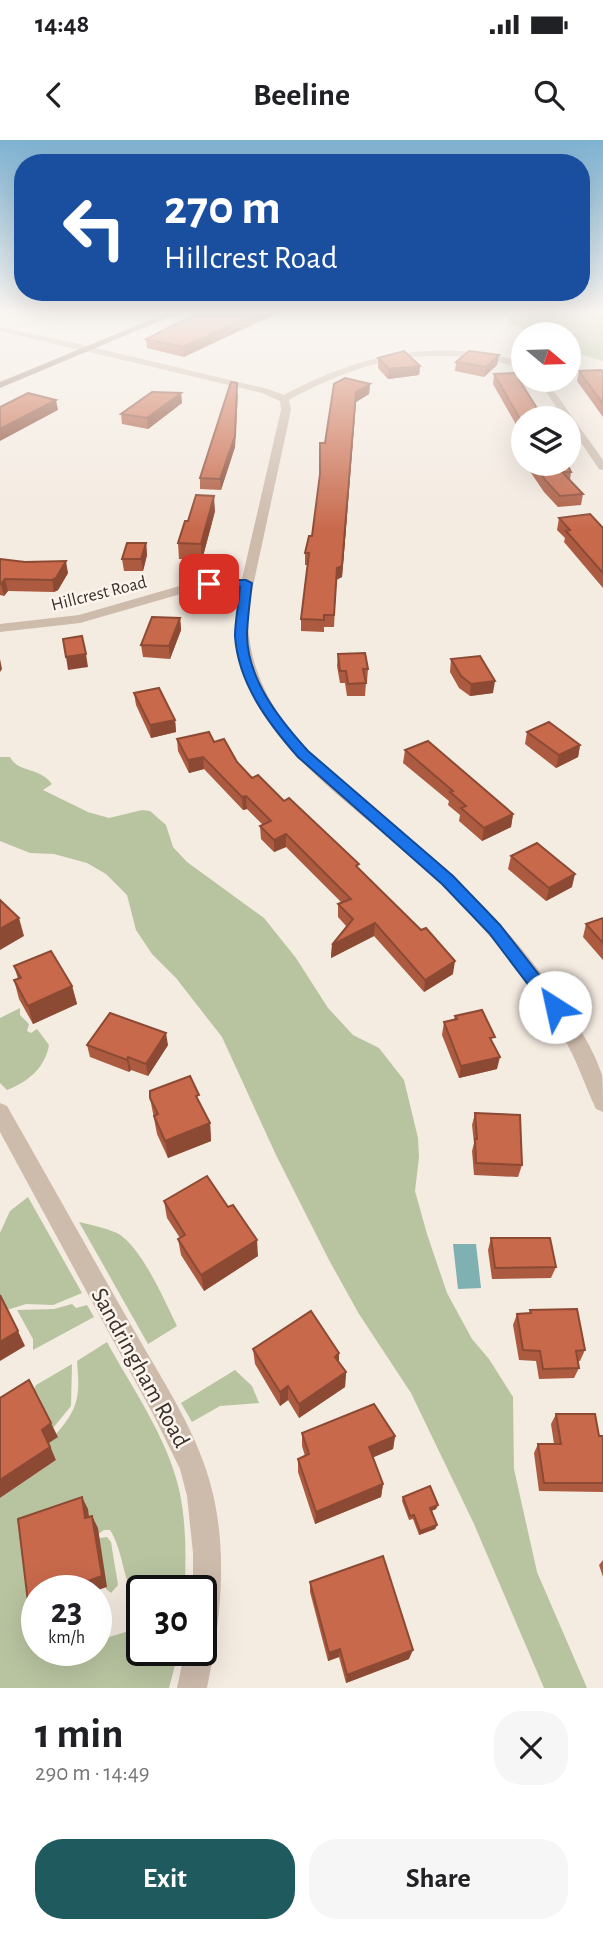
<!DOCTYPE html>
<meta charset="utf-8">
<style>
body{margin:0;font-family:"Alegreya Sans",sans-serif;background:#f6f6f6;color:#202124;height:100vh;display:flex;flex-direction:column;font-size:26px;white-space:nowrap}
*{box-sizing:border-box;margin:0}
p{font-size:23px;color:#757577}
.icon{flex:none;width:38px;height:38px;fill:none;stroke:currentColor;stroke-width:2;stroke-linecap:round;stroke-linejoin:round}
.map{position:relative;height:1548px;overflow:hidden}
.sheet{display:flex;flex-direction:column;background:#fff;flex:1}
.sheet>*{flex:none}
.hud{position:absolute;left:14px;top:14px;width:576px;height:147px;border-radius:28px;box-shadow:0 7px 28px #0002;background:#1a4fa0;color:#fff;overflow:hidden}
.needle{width:46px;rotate:109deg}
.fabs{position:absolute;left:511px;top:182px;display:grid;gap:14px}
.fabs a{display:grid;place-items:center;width:70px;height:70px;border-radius:50%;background:#fff;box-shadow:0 7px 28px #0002;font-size:35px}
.speed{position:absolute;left:21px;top:1435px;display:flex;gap:14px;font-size:35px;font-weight:700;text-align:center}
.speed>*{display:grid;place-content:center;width:91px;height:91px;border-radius:50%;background:#fff;box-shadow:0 7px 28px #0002;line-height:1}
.speed small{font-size:18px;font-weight:400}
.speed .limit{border:4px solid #111;border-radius:10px;background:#fff;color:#111}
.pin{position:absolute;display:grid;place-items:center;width:60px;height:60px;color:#fff;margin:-30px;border-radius:14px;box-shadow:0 4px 10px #0006}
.me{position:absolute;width:77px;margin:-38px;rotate:325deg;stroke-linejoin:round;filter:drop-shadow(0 0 5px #0008)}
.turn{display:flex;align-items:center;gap:24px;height:147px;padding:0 35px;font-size:32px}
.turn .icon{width:91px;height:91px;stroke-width:2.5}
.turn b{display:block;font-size:49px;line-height:60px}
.round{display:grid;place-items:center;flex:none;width:74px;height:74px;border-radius:28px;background:#f6f6f6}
.summary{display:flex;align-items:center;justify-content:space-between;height:119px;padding:0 35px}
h1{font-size:42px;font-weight:700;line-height:52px}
.action{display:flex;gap:14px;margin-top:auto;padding:14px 35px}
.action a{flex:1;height:80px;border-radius:28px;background:#1f5a5e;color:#fff;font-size:28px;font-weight:700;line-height:80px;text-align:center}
.action a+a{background:#f6f6f6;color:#202124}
.status{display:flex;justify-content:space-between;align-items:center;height:49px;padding:0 35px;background:#fff;direction:ltr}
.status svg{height:19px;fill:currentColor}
header{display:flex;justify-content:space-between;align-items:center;height:91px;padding:0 35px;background:#fff;font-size:32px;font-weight:700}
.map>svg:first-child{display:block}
.green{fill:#b8c4a0}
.water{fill:#7fb0b2}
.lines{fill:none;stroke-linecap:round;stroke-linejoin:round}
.minor{fill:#cdbbac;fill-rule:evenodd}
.tertiary{fill:#cdbbac;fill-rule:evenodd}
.secondary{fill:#a18a7d;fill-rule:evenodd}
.wall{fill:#ac5a40}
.shaded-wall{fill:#8c4a34}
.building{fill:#c8694b;stroke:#8c4a34;stroke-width:2}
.route{fill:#1a73e8;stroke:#114b97;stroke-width:2}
.labels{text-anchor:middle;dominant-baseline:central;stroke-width:5;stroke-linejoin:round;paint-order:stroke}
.far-street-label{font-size:18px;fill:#3b302b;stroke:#fbf5ee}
.near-street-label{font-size:24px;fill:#3b302b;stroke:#fbf5ee}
</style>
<div class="status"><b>14:48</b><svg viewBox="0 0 49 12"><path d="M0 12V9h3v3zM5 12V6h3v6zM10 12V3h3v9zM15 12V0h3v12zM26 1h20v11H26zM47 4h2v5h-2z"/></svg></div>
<header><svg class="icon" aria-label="back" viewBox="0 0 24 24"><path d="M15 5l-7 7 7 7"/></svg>Beeline<svg class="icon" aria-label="search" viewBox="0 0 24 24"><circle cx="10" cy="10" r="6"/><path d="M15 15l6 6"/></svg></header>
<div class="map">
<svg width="603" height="1548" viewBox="0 0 603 1548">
<rect width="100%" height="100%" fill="#f4ebe1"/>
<g class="green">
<path d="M510 173H603V221L569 211V194H538L509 184Z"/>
<path d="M0 617H10C18 633 40 627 52 644L43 650 88 672 109 678 142 670 150 671 166 685 173 707 187 722 264 778 296 818 328 868 353 895 379 908 404 940 418 998 419 1017 415 1051 427 1094 447 1153 472 1199 489 1219 513 1257 514 1329 537 1432 587 1548H544L474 1384 411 1253 359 1174 329 1120 276 1015 222 897 176 838 152 814 136 790 127 755 106 734 87 723 54 714 30 713 0 701Z"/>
<path d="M20 868V875L29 884 27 891 31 893 37 889 49 905C45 928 28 942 7 950L0 943V878Z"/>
<path d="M28 1057 82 1153 53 1165 26 1164 7 1170H0V1093L10 1071Z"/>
<path d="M79 1082C92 1085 105 1088 117 1093 142 1107 164 1160 177 1186L148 1204Z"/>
<path d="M72 1164 76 1168 87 1165 94 1177 33 1210V1199L17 1170 54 1169Z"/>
<path d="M107 1202C132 1248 167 1297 179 1349 186 1381 186 1413 185 1446L166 1451H142V1457L134 1458C123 1437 122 1408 110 1390H104L98 1394V1388L26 1390 37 1471V1510H96V1501L142 1487V1510H179L169 1548H0V1358L56 1320 49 1303 57 1297 56 1294C79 1268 80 1256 77 1221Z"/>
<path d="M72 1224 71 1266 53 1288 33 1251 36 1245Z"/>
<path d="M235 1230 252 1246 259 1263 220 1266 192 1282 181 1263Z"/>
<path d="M107 1397 111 1402 118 1445 111 1453 106 1449 99 1398Z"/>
</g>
<path class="water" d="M453 1104H476L481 1148 458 1149Z"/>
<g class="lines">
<g class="minor">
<path d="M88 206 268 249 284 255C362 213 436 198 523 222V228C433 204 370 216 289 260L291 270 248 469C244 587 352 646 429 715 477 756 521 804 558 856 574 879 593 907 602 935 603 945 603 960 603 972L596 969C586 948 579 926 568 906 547 865 518 827 487 793 465 768 442 744 416 721 334 648 211 575 241 447L198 449 80 483 0 492V484L79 475 197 441 242 439 281 270 280 261 262 253 85 211Z"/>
<path d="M538 240H546L603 320V330L599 329 569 285V278H564Z"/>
<path d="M0 963 7 966C50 1041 92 1117 135 1192 164 1243 200 1296 213 1354 228 1419 220 1484 207 1548H177L185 1510H201V1451H193V1413L187 1356 180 1329 153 1274 0 992Z"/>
</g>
<path class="tertiary" d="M0 187 88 206 92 209 88 212 0 191Z"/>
<path class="secondary" d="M167 173H179L0 248V242Z"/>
</g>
<g class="wall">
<path d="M204 173 184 217 147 208 146 199Z"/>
<path d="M378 218 420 226 419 235 388 239 378 228Z"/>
<path d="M456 222 497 225 484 237 455 231Z"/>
<path d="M579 231H603V277L577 241Z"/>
<path d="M494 234 523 278V321L517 311 519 300 517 296 518 288 493 244Z"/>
<path d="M334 244H370L369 254 356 262 342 437 336 440 334 487H324V492L301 491V479L308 425H305V413L312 396 325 303Z"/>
<path d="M181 253 182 263 148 289 122 284 121 274Z"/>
<path d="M238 253 235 307 221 350 200 349V338Z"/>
<path d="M525 324H567L571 332 570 340 583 354 581 365 558 367 544 352Z"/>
<path d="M215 371 202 420 179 419 178 403 188 381Z"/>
<path d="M559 378 603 388V448L564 402 565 398 557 390Z"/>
<path d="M146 403 147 415 143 431H124L122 419Z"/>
<path d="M0 419 68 433 58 450 54 452 8 451 4 456 0 455Z"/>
<path d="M180 478 181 490 170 519 143 517 141 505Z"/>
<path d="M338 514 368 529 367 542H366L365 556H347L345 543H340L337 526Z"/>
<path d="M451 519 493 553 470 556 459 548 450 532Z"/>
<path d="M134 553 175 580 176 592 151 598 136 565Z"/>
<path d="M527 592 580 605 578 617 556 628 525 604Z"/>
<path d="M177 599 214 602 237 622 252 638 284 661 359 729 453 834 424 852 374 796 331 818 332 805 347 787 338 777V764L342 763 286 707 274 712 261 699 260 686 263 685 247 669 243 670 204 629 189 633 178 611Z"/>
<path d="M405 610 513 674 511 687 482 701 459 681 460 675 448 665 449 661 403 623Z"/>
<path d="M511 716 572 747 546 761 508 729Z"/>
<path d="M603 778V820L583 797 586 784Z"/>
<path d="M14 826 72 846 77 864 33 884 19 859 14 840 18 839Z"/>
<path d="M455 876 493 904 497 929 459 938 442 895 444 882 454 880Z"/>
<path d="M87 905H168L148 936 131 930 129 932 90 917Z"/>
<path d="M150 958 200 964 210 983 211 1001 168 1018 157 994Z"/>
<path d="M475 973 522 1025 518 1037 474 1035 472 1011 474 1003 472 985Z"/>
<path d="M164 1061 228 1067 258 1116 204 1151 181 1115 178 1099 180 1098 167 1078Z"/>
<path d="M491 1098 556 1127 551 1138 492 1139 488 1110Z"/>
<path d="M530 1170 585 1210 580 1221H578L579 1228 574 1238 539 1239 536 1221 519 1220 513 1185 517 1174H529Z"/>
<path d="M253 1209 339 1213V1223L346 1232 345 1247 299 1278 288 1260 280 1266 255 1224Z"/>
<path d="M556 1274 599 1296H603V1352L539 1351 534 1313 538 1304H554L551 1284Z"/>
<path d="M302 1293 395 1296 393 1309 373 1317 383 1344 381 1357 315 1384 298 1332V1319L305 1316 302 1306Z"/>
<path d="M403 1357 438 1365 436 1369 431 1371 437 1385 435 1389 419 1395 413 1379 409 1380 402 1361Z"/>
<path d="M603 1420V1437L599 1425Z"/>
<path d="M310 1442 409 1519 346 1543 339 1517 328 1521 310 1452Z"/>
</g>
<g class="shaded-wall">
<path d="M258 173H278L184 217 183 207Z"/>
<path d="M499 215 497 225 484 237 486 227Z"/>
<path d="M420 226 419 235 388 239 389 229Z"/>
<path d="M237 243 235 307 221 350 220 339Z"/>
<path d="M370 244 369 254 356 262 342 437 336 440 334 487 337 428 356 252Z"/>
<path d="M181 253 182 263 148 289 147 278Z"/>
<path d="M56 260 58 270 0 301V289Z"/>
<path d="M214 356 215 371 202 420 201 404Z"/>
<path d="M146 403 147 415 143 431 141 419Z"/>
<path d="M66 421 68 433 58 450 54 452 52 440Z"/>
<path d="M5 439 8 451 4 456 1 444Z"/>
<path d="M180 478 181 490 170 519 169 506Z"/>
<path d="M86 514 88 527 68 530 66 517Z"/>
<path d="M0 519 2 529 0 532Z"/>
<path d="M495 541 493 553 470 556 471 544Z"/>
<path d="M175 580 176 592 151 598 150 585Z"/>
<path d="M580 605 578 617 556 628 559 615Z"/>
<path d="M203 617 204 629 189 633 188 620Z"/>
<path d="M246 656 247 669 243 670 242 657Z"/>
<path d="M513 674 511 687 482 701 484 688Z"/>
<path d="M286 694V707L274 712V700Z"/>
<path d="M575 734 572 747 546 761 549 748Z"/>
<path d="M19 778 24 796 0 810V789Z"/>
<path d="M375 783 374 796 331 818 332 805Z"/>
<path d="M455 821 453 834 424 852 425 840Z"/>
<path d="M72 846 77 864 33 884 28 866Z"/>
<path d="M166 893 168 905 148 936 146 924Z"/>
<path d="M128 917 131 930 129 932 127 920Z"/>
<path d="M500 917 497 929 459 938 461 926Z"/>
<path d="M210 983 211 1001 168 1018 165 1001Z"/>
<path d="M257 1100 258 1116 204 1151 201 1135Z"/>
<path d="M18 1191 25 1206 0 1221V1202Z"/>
<path d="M339 1213V1228L335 1217Z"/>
<path d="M346 1232 345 1247 299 1278V1264Z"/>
<path d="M288 1246V1260L280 1266V1252Z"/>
<path d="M51 1283 58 1297 49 1303 56 1320 0 1358V1340L42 1290Z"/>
<path d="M395 1296 393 1309 367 1320 369 1307Z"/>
<path d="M383 1344 381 1357 315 1384 316 1372Z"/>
<path d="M82 1357 88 1369 91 1390 85 1378Z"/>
<path d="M438 1365 436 1369 429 1372 430 1368Z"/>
<path d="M92 1376 98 1388 107 1447 95 1451H60Z"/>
<path d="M437 1385 435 1389 419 1395 420 1391Z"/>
<path d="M37 1459V1471L36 1472 28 1462Z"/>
<path d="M340 1509 339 1517 328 1521 329 1513Z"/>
<path d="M413 1510 409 1519 346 1543 347 1535Z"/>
</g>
<g class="building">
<path d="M204 173H258L183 207 146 199 180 182Z"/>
<path d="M404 211 420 226 389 229 378 218Z"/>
<path d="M469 211 499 215 486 227 456 222Z"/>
<path d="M601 230 603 231V264L579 231Z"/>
<path d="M515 233 543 278H523V284L494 234Z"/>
<path d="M345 238 370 244 356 252 342 426 337 428 334 475H324V480L301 479 309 413H305L309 396H312L320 334V303H325L334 244Z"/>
<path d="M231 242 237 243 235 296 220 339 200 338Z"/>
<path d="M152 252 181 253 147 278 121 274Z"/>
<path d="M28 253 56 260 0 289V267Z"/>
<path d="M518 285H523V294Z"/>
<path d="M520 296H523V308L519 301Z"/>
<path d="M534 324H567L571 332H562L583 354 560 356 546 341Z"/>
<path d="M196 355 214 356 201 404 178 403 185 381H188Z"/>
<path d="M590 374 603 388V433L566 391 570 390 559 378Z"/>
<path d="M127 403H146L141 419H122Z"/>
<path d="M0 419 25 422 66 421 56 438 52 440 5 439 1 444H0Z"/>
<path d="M152 477 180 478 169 506 141 505Z"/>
<path d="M82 496 86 514 66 517 63 499Z"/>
<path d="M365 513 368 529H363L366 543 348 544 346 531H340L338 514Z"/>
<path d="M480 516 495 541 471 544 461 536 451 519Z"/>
<path d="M159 548 175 580 150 585 134 553Z"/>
<path d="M549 582 580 605 559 615 527 592Z"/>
<path d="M209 592 214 602 224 599 237 622 252 638 258 635 284 661 289 658 359 724 356 726 421 790 426 788 455 821 425 840 375 783 332 805 353 779 338 764 351 759 286 694 274 700 260 686 271 681 246 656 242 657 203 617 188 620 177 599Z"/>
<path d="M428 601 513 674 484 688 461 668 466 666 450 652 453 651 405 610Z"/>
<path d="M537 703 575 734 549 748 511 716Z"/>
<path d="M0 760 19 778 0 789Z"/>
<path d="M603 778V803L586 784Z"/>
<path d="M51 811 72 846 28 866 14 840 21 838 14 826Z"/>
<path d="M482 870 495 897 490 898 500 917 461 926 444 882 457 879 455 876Z"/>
<path d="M110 873 166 893 146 924 128 917 127 920 87 905Z"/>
<path d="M190 936 199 955 196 956 210 983 165 1001 154 976 158 974 150 958V951Z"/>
<path d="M475 973 520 975 522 1025 476 1023 475 999H477Z"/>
<path d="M207 1036 228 1067 233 1065 257 1100 201 1135 178 1099 185 1095 164 1061Z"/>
<path d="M491 1098H550L556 1127 495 1128Z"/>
<path d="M0 1155 18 1191 0 1202Z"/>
<path d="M577 1169 585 1210 576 1211 579 1228 543 1229 540 1211 523 1210 517 1174 531 1173 530 1170Z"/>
<path d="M311 1171 339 1213 335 1217 346 1232 299 1264 288 1246 280 1252 253 1209Z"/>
<path d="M29 1240 51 1283 42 1290 50 1307 0 1340V1258Z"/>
<path d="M374 1264 395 1296 369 1307 383 1344 316 1372 298 1319 309 1314 302 1293Z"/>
<path d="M556 1274H595L599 1296H603V1343H544L538 1304H561Z"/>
<path d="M430 1346 438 1365 430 1368 437 1385 420 1391 414 1375 410 1376 403 1357Z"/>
<path d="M82 1357 85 1378 92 1376 102 1436 60 1451H37V1459L28 1462 18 1379Z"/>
<path d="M383 1416 413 1510 347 1535 340 1509 329 1513 310 1442Z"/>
</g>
<linearGradient id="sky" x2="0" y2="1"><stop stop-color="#7eb2d2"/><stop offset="0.44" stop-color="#faf6f2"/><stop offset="1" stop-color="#faf6f2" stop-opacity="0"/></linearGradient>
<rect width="603" height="390" fill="url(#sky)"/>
<path class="route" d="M209 440H246L252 443C250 459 248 476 247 492 246 538 279 579 308 611L453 736 500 785 561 863 563 867 561 872H549L489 793 442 744 298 617C268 583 238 543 235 496 235 480 239 463 240 447L205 446V441Z"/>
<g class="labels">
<g class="far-street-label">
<text transform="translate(99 454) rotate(-14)">Hillcrest Road</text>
</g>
<g class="near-street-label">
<text transform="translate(140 1228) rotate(61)">Sandringham Road</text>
</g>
</g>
</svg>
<div class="fabs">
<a><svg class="needle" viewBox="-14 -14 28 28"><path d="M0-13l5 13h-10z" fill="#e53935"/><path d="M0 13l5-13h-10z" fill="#757577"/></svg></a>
<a><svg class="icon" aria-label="layers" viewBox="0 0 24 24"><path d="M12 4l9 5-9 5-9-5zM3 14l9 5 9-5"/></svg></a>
</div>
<div class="speed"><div>23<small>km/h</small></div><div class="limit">30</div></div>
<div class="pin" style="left:209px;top:444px;background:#d93025"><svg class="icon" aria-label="arrive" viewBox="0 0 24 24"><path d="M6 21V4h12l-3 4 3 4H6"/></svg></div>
<svg class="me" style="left:555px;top:867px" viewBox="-20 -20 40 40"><circle r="19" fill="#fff"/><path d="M0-13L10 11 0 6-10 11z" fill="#1a73e8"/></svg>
<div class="hud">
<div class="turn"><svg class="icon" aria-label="left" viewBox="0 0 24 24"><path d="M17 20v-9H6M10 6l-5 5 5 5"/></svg><div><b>270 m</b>Hillcrest Road</div></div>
</div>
</div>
<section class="sheet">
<div class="summary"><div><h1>1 min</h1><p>290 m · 14:49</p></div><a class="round"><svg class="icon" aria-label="close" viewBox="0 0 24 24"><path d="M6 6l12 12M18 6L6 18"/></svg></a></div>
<div class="action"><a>Exit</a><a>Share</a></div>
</section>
